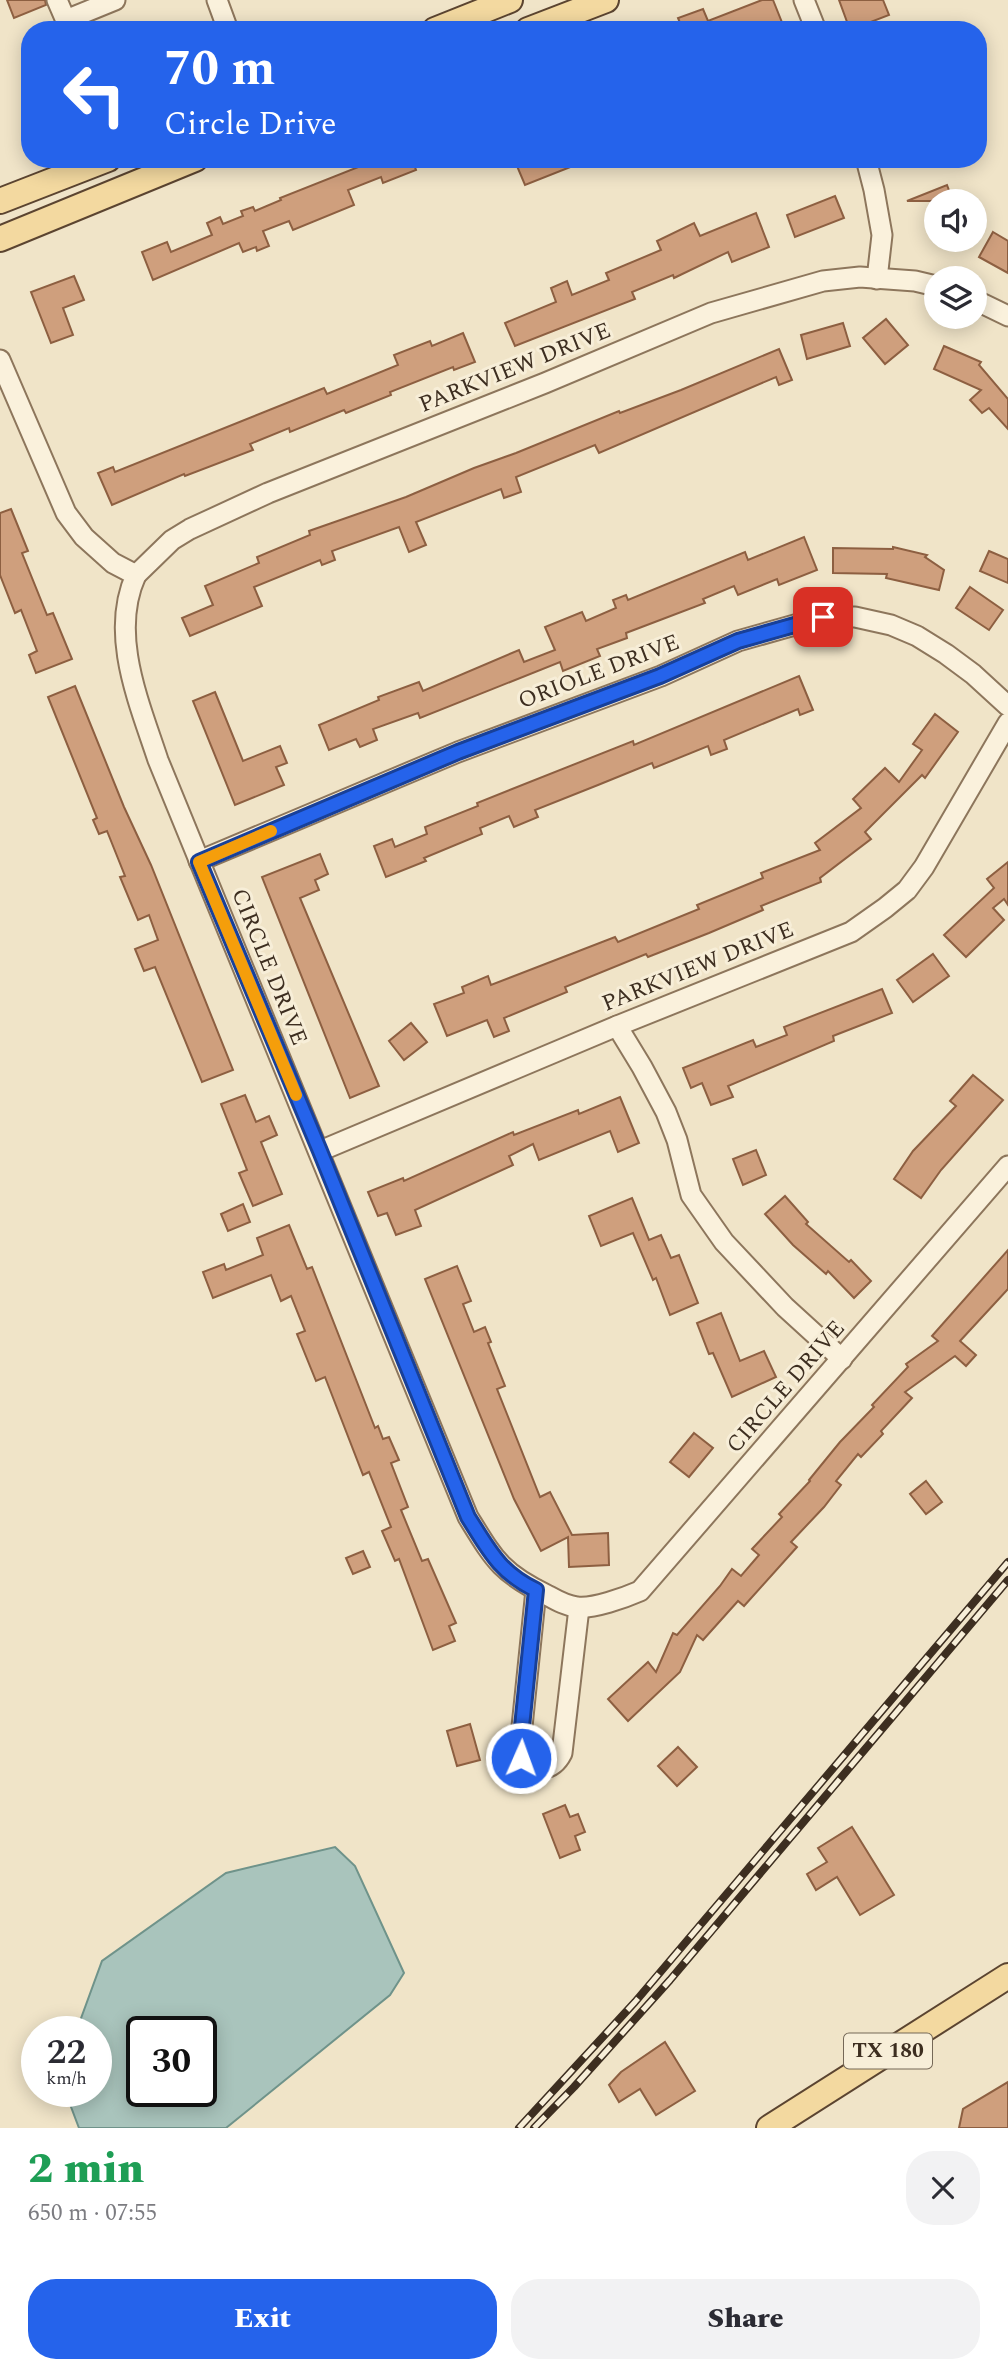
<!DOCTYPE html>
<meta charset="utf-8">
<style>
body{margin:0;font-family:Spectral,serif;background:#f2f2f3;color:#2b2b33;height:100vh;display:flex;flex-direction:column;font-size:26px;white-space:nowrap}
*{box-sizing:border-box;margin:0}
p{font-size:23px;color:#7c7c81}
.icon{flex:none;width:38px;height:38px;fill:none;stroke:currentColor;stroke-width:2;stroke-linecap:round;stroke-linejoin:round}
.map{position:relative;height:2128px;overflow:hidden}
.sheet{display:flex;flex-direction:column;background:#fff;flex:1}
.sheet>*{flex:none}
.hud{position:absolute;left:21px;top:21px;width:966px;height:147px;border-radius:28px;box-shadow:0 4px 18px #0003;background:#2563eb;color:#fff;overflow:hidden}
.tools{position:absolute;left:924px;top:189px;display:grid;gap:14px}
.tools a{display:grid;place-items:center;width:63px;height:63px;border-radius:50%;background:#fff;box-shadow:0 4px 18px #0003;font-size:35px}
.speed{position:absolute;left:21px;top:2016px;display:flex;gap:14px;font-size:35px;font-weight:700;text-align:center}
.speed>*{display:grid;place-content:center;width:91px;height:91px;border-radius:50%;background:#fff;box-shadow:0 4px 18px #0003;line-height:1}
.speed small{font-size:18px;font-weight:400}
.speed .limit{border:4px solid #111;border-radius:10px;background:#fff;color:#111}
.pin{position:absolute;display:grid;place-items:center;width:60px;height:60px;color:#fff;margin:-30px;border-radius:14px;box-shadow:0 4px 10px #0006}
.me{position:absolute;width:77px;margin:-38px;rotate:2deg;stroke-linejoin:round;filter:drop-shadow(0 0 5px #0008)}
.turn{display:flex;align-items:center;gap:24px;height:147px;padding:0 28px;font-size:32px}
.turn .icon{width:91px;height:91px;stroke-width:2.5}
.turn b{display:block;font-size:49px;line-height:60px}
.round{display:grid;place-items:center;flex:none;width:74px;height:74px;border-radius:28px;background:#f2f2f3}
.head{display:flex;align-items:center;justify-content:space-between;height:119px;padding:0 28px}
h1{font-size:42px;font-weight:800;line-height:52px;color:#1e9e55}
.action{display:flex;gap:14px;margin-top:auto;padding:14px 28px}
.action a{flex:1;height:80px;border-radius:28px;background:#2563eb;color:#fff;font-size:28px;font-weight:800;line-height:80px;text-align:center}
.action a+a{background:#f2f2f3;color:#2b2b33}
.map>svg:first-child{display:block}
.water{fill:#a9c4bc;stroke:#6f938a;stroke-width:2;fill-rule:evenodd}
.building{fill:#cf9f7d;stroke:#8d5f41;stroke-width:2}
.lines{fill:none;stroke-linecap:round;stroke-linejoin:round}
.minor-casing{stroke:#8d765c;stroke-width:23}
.major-casing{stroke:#5b4430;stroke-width:28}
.minor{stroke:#faf1dc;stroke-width:19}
.major{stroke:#f3d9a0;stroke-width:24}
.rail-casing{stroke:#3d2e20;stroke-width:8}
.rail{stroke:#f7eed8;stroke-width:5;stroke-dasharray:16;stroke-linecap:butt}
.route-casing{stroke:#184099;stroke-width:18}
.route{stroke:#2563eb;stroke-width:12}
.slow{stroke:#f59e0b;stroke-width:12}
.labels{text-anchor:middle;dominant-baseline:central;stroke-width:6;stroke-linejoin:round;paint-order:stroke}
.shield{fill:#f7eed8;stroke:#756857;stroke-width:2}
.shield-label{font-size:21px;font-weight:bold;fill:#3d2e20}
.street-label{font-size:23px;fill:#3d2e20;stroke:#f7eed8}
</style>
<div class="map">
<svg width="1008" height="2128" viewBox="0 0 1008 2128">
<rect width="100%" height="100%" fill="#f0e4c8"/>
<path class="water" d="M335 1847 355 1866 404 1973 390 1995 226 2128H79L65 2091H96V2032H76L102 1961 226 1873ZM142 2032H201V2091H142Z"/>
<g class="building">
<path d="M7 0H45L46 5 14 18Z"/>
<path d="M762 0H773L785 30H683L678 18 703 9 708 21Z"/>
<path d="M839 0H883L889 15 850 30Z"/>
<path d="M358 159H412L416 170 383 183 381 177 348 190 354 205 293 230 289 221 263 231 269 246 257 251 256 247 243 252 239 243 153 280 142 252 167 242 171 252 212 235 207 223 220 217 223 224 243 216 241 211 253 207 255 211 281 200 280 198 361 166Z"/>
<path d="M514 159H588V160L525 185Z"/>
<path d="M947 185 953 201H907Z"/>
<path d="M835 196 844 218 795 237 787 215Z"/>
<path d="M756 213 769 247 732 262 728 252 674 278 673 275 632 292 635 299 515 346 505 323 556 302 551 288 567 281 572 295 609 280 606 273 661 250 657 241 694 223 700 236Z"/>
<path d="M993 232 1008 241V273L979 257Z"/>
<path d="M74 276 84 300 63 308 73 335 51 343 31 292Z"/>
<path d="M886 319 908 345 885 364 863 338Z"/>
<path d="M843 323 850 346 807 359 801 335Z"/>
<path d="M463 333 475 362 454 370 453 367 390 392 391 395 346 413 344 410 290 432 289 428 250 444 253 450 185 476 184 474 112 505 98 473 113 467 115 472 324 388 327 394 398 365 394 355 430 341 432 346Z"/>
<path d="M944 346 981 362 979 365 1008 399V429L989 408 982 413 970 400 981 390 934 369Z"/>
<path d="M779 349 792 380 779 385 776 377 599 453 595 445 516 477 521 492 504 498 501 489 416 522 426 545 409 552 399 527 332 551 335 560 322 565 320 560 254 587 262 606 190 636 182 618 213 605 205 586 259 563 257 557 310 535 309 531 406 497 474 468 516 453 619 411 620 413 681 390Z"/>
<path d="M11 509 28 551 22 553 47 615 53 613 72 659 36 673 29 655 37 651 21 610 15 613 0 575V513Z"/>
<path d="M804 537 817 570 779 585 777 579 738 595 734 586 703 599 705 603 626 633 627 638 597 649 600 656 563 671 560 662 420 718 418 713 373 729 377 740 360 747 356 739 329 750 319 725 379 700 378 697 419 682 423 691 519 650 524 662 555 650 545 627 582 612 586 621 616 608 613 600 626 595 628 600 745 552 748 560Z"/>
<path d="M893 547 927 555 925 557 944 570 939 590 886 578 887 574 833 573V548L893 549Z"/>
<path d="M989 551 1008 559V583L980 571Z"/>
<path d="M970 587 1003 610 989 630 956 608Z"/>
<path d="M799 676 813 710 800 715 798 709 724 740 727 749 711 755 708 746 654 768 652 763 598 785 535 810 538 817 514 827 509 816 480 828 482 834 424 858 426 861 386 877 374 846 392 839 395 847 427 834 425 827 478 806 477 803 633 741 634 745Z"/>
<path d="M75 686 124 807 151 865 233 1070 202 1082 155 967 144 971 135 949 158 940 149 915 138 920 120 877 125 876 107 831 99 834 93 820 97 818 48 697Z"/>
<path d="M215 692 243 761 280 746 287 763 276 767 284 785 235 805 193 701Z"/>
<path d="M935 714 958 732 925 778 922 775 865 832 871 839 820 878 821 882 761 906 763 910 709 933 648 957 646 954 565 987 567 992 504 1018 509 1031 494 1037 487 1020 447 1036 434 1004 464 993 462 987 488 976 491 985 615 937 618 942 699 909 697 905 763 878 761 873 820 850 815 843 861 808 853 799 885 768 899 782 922 750 913 744Z"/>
<path d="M320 854 328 874 315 880 319 890 300 898 379 1086 350 1098 262 877Z"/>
<path d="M1008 862V905L1004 899 993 908 1004 920 966 957 944 935 994 888 987 879Z"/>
<path d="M933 954 949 976 913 1002 897 980Z"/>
<path d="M882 989 892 1013 833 1036 834 1041 728 1086 733 1097 711 1105 702 1083 691 1088 683 1068 753 1040 756 1047 787 1035 784 1027Z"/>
<path d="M411 1023 427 1042 404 1060 389 1041Z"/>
<path d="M973 1075 1003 1100 941 1170 921 1198 894 1179 913 1151 956 1106 950 1101Z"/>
<path d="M245 1095 256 1122 269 1116 277 1135 261 1142 282 1194 253 1206 239 1173 247 1170 221 1104Z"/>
<path d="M620 1097 639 1143 618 1152 610 1131 539 1160 533 1144 509 1156 513 1165 415 1210 421 1226 396 1235 387 1213 378 1216 368 1192 403 1178 404 1181 513 1132 514 1135 578 1110 579 1114Z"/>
<path d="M756 1150 766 1175 743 1185 733 1159Z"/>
<path d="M785 1196 808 1222 806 1224 849 1262 851 1260 871 1281 854 1298 828 1271 826 1274 793 1245 765 1214Z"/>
<path d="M632 1198 649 1240 661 1235 671 1258 679 1255 698 1303 670 1315 656 1278 653 1280 633 1233 601 1246 589 1216Z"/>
<path d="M243 1204 250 1222 228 1231 221 1214Z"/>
<path d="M289 1225 307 1269 312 1267 375 1428 378 1426 383 1439 389 1437 399 1460 391 1463 408 1507 401 1510 422 1561 428 1559 456 1623 449 1626 455 1641 433 1650 399 1559 395 1561 382 1531 391 1527 369 1472 363 1475 325 1377 316 1381 297 1334 305 1331 291 1296 281 1301 271 1275 213 1298 203 1272 224 1264 226 1270 263 1255 257 1238Z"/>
<path d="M1008 1250V1289L960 1341 976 1355 966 1366 955 1356 905 1392 912 1398 881 1431 883 1434 861 1457 858 1454 836 1481 841 1485 824 1507 791 1542 797 1547 744 1606 738 1601 703 1640 697 1635 680 1672 628 1721 608 1699 648 1662 656 1672 673 1633 677 1635 720 1586 732 1569 741 1576 759 1555 752 1549 782 1517 779 1514 810 1481 809 1480 840 1442 874 1407 872 1405 908 1367 906 1364 938 1341 932 1336Z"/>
<path d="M457 1266 471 1301 463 1304 474 1332 485 1327 491 1342 488 1343 505 1386 497 1389 540 1497 550 1492 572 1535 608 1533 609 1565 569 1567 568 1537 541 1551 514 1499 425 1279Z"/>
<path d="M721 1313 740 1361 764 1351 776 1377 732 1397 713 1353 709 1354 697 1323Z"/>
<path d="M694 1433 713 1448 689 1477 670 1462Z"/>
<path d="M926 1481 942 1502 926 1514 910 1494Z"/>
<path d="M363 1551 370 1567 353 1574 346 1558Z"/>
<path d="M470 1724 480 1760 457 1766 447 1731Z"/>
<path d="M678 1747 697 1767 677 1786 658 1766Z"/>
<path d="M565 1805 570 1817 578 1814 585 1832 575 1836 580 1850 560 1858 543 1814Z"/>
<path d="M852 1827 894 1895 860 1915 837 1877 816 1890 807 1874 827 1862 818 1848Z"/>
<path d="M665 2042 695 2091 656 2115 640 2089 619 2102 609 2085 621 2072Z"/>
<path d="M1008 2082V2128H959L963 2109Z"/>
</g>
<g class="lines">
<defs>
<g id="minor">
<path d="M57 0 70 30"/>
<path d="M217 0 228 30"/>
<path d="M804 0 816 30"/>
<path d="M66 20 115 0"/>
<path d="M866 159 874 190 882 235 877 279"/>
<path d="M975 300 1008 316"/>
<path d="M0 360 66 513 84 537 113 563 136 575C109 634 139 702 158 760L468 1517C494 1559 501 1573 547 1595 556 1600 566 1606 577 1607 593 1609 624 1598 640 1591L1008 1166"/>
<path d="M136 575 172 540 190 529 268 493 545 383 711 313 823 281 860 277 915 281 936 286"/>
<path d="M199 861 458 752 661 676 738 641 823 617H855L891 625 917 636 946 654 973 674 1008 706"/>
<path d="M617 1026 642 1067 666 1112 677 1140 691 1195 724 1242 785 1307 842 1359"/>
<path d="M320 1151 617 1026 851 932 885 908 907 890 924 867 1008 723"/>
<path d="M536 1590 520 1746 521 1758C534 1774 553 1771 562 1753L579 1608"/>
</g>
<g id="major">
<path d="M435 30 510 0"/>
<path d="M528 30 606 0"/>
<path d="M0 201 108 159"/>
<path d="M0 239 195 159"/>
<path d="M769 2128 1008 1976"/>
</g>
</defs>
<use href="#minor" class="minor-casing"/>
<use href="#major" class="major-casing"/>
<use href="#minor" class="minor"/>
<use href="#major" class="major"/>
<defs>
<g id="rail">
<path d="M519 2128 635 2002 1008 1562"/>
<path d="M534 2128 574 2087 670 1980 1008 1580"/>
</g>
</defs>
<use href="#rail" class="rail-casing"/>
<use href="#rail" class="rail"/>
</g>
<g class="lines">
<defs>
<path id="route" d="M521 1758 520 1746 536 1590C499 1572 489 1550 468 1517L320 1151 199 862 458 752 660 676 738 641 823 617"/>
</defs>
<use href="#route" class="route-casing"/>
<use href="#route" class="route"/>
<path class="slow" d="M271 831 199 862 296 1095"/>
</g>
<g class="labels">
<rect class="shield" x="844" y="2033.5" width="88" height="35" rx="5"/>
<g class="shield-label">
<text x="888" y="2051">TX 180</text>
</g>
<g class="street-label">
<text transform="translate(515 368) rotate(-22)">PARKVIEW DRIVE</text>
<text transform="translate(599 672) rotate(-21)">ORIOLE DRIVE</text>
<text transform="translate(269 967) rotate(68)">CIRCLE DRIVE</text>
<text transform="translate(698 967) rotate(-22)">PARKVIEW DRIVE</text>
<text transform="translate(786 1387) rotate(-49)">CIRCLE DRIVE</text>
</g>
</g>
</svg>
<div class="tools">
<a><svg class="icon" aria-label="sound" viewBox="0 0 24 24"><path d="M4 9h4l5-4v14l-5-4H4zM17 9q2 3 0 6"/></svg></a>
<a><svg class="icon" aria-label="layers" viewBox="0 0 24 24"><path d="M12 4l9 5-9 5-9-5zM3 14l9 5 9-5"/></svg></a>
</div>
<div class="speed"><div>22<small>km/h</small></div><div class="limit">30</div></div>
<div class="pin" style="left:823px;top:617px;background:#d93025"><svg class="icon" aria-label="arrive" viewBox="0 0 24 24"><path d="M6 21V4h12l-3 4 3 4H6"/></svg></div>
<svg class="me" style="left:521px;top:1758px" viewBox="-20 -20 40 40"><circle r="17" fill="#2563eb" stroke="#fff" stroke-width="3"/><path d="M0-11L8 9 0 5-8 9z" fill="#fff"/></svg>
<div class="hud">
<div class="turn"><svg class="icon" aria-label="left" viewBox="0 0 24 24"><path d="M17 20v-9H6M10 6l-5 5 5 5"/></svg><div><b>70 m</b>Circle Drive</div></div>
</div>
</div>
<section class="sheet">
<div class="head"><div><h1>2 min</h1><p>650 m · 07:55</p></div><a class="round"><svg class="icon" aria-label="close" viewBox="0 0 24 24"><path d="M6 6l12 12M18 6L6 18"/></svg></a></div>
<div class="action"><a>Exit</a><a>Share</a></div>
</section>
